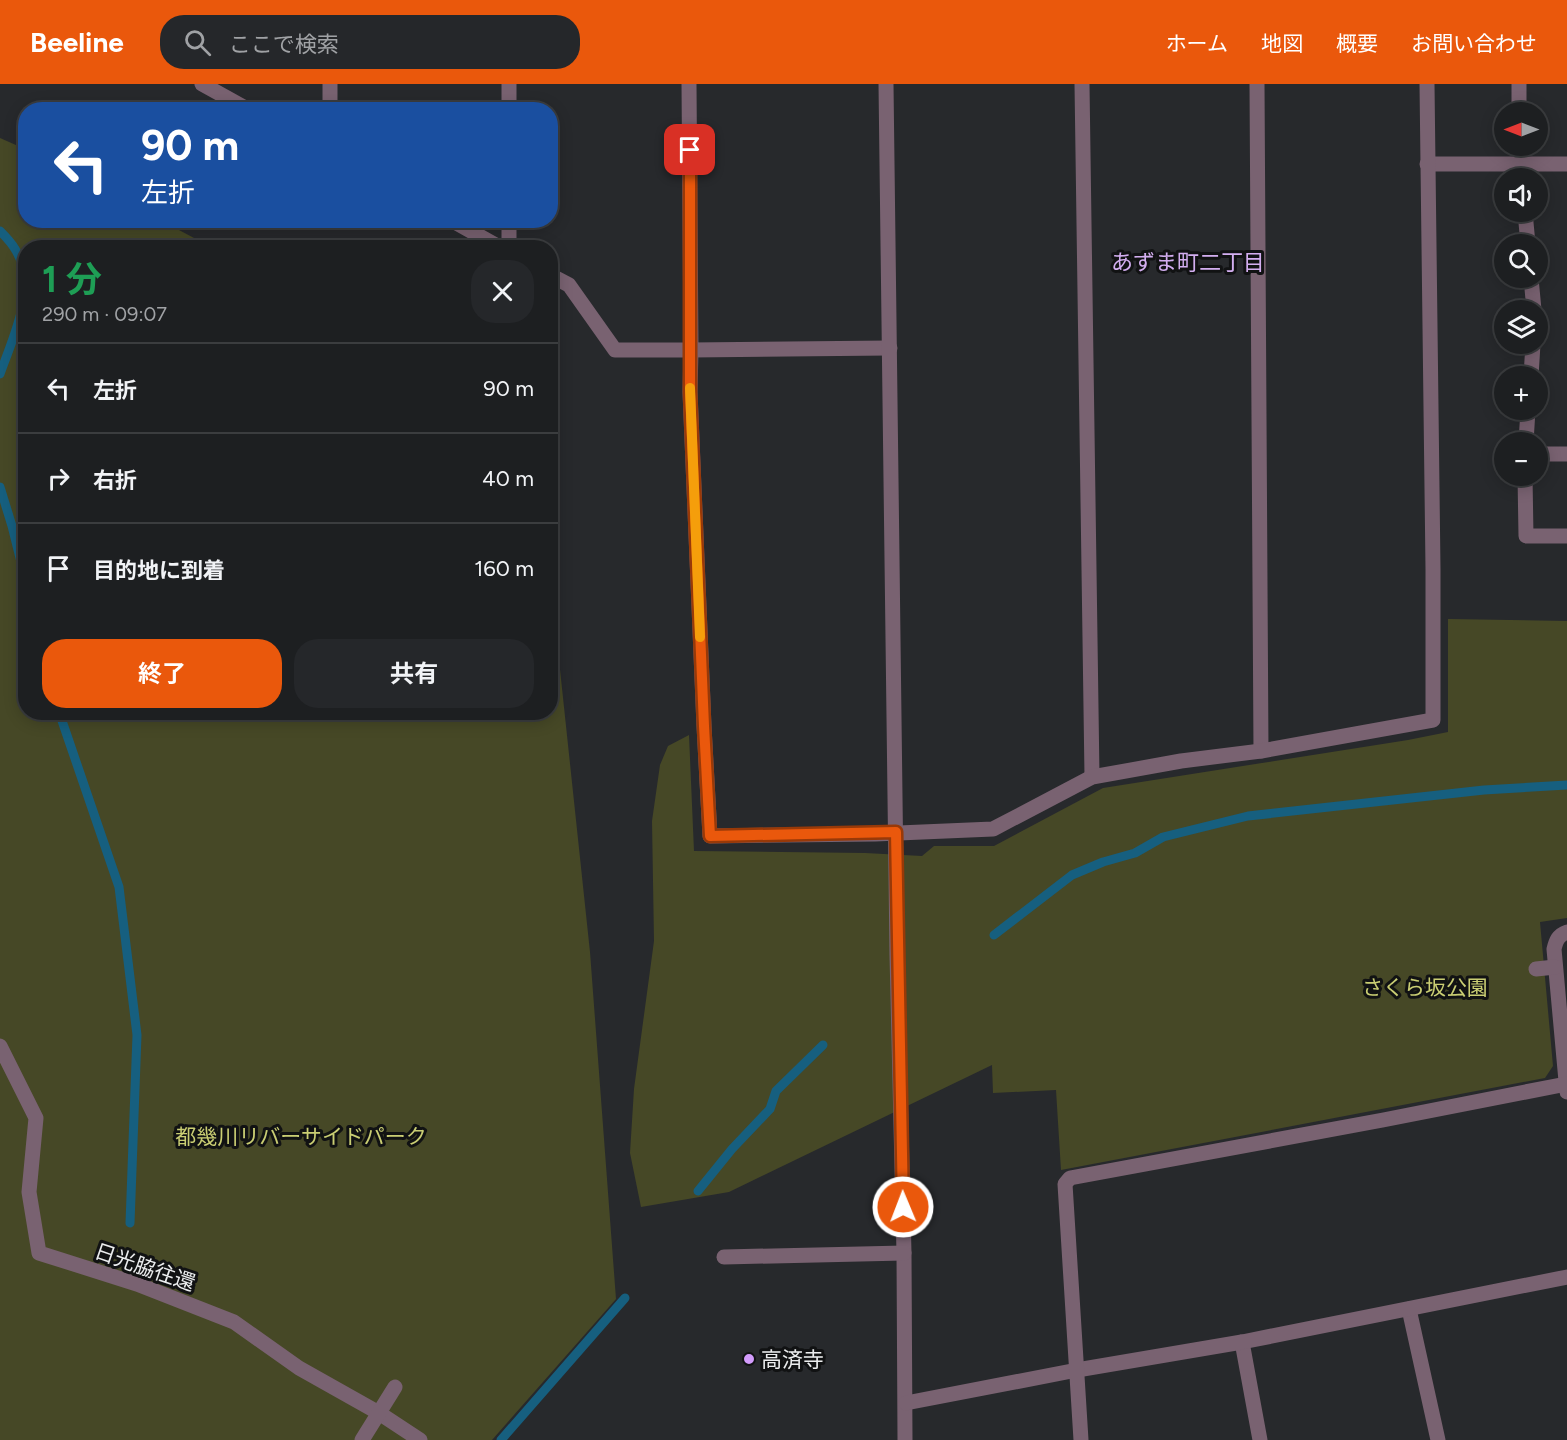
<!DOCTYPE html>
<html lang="ja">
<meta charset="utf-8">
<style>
body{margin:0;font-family:Figtree,"Noto Sans JP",sans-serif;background:#25272a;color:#f1f3f6;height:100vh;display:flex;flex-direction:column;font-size:22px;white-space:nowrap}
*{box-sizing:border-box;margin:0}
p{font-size:20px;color:#a0a2a5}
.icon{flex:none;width:33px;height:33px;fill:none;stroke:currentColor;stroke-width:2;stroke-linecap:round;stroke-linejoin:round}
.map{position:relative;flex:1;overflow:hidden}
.panel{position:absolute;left:18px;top:156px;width:540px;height:480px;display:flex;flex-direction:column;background:#1d1f21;border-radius:24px;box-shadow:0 3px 15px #0003,0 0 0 2px #3b3d3f}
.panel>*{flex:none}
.banner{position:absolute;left:18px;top:18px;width:540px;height:126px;border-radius:24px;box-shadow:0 3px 15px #0003,0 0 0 2px #3b3d3f;background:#1a4fa0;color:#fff;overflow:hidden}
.needle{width:39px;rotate:270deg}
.buttons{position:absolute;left:1494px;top:18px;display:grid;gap:12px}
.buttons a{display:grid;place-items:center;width:54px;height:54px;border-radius:50%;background:#1d1f21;box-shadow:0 3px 15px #0003,0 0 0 2px #3b3d3f;font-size:30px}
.pin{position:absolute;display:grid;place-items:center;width:51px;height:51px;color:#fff;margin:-26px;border-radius:12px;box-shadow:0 3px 9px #0006}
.me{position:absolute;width:66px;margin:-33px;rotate:359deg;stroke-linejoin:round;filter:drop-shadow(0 0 4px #0008)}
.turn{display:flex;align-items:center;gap:21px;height:126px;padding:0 24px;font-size:27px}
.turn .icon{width:78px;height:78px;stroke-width:2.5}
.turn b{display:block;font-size:42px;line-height:51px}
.round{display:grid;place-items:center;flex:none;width:63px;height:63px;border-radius:24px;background:#25272a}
.overview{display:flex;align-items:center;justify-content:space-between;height:102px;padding:0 24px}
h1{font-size:36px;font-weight:700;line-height:45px;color:#1e9e55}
.button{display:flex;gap:12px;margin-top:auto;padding:12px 24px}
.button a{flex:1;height:69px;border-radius:24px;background:#ea580c;color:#fff;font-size:24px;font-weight:700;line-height:69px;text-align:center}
.button a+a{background:#25272a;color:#f1f3f6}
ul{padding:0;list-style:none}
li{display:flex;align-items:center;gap:18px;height:90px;padding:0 24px;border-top:2px solid #3b3d3f}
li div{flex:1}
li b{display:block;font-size:22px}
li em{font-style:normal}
header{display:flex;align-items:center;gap:36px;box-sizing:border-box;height:84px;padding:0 30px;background:#ea580c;color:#fff}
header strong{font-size:28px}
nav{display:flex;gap:33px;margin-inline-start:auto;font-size:21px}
.search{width:420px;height:54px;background:#25272a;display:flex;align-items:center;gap:15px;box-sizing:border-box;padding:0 21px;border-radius:24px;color:#a0a2a5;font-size:22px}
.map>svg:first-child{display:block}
.green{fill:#464826}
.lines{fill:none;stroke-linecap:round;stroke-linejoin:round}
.stream{stroke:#165f7f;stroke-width:9}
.minor{stroke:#796271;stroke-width:15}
.route-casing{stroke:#983908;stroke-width:15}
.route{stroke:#ea580c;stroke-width:10}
.slow{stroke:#f59e0b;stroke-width:10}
.poi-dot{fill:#d39cfc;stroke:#111213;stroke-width:2}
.labels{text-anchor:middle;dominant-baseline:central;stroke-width:6;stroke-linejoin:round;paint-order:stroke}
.park-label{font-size:21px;fill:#cace73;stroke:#111213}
.street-label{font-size:21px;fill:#ebedee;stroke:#111213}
.poi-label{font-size:21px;fill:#ebedee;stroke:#111213;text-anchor:start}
.neighbourhood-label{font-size:22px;fill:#d3aef0;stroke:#111213}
</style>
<header>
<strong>Beeline</strong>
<div class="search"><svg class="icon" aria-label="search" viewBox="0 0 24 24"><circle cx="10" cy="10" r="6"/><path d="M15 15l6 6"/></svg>ここで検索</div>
<nav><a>ホーム</a><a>地図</a><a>概要</a><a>お問い合わせ</a></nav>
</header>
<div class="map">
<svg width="1567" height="1356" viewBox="0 0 1567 1356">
<rect width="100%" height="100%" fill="#27292c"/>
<g class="green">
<path d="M0 54 25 65 26 136 162 137 211 163 26 164V628H550L551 403 552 406 559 576 590 868 616 1215 492 1356H0Z"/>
<path d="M1448 535 1567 537V834L1540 838 1553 982 1545 994 1061 1086 1056 1006 993 1009 992 981 729 1108 641 1123 630 1069 634 1005 654 857 652 737 660 681 668 662 689 651 694 767 865 769 922 772 934 762H994L1103 704 1408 656 1448 648Z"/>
</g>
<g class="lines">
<g class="stream">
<path d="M0 147C5 152 11 158 15 165 39 202 13 253 0 290"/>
<path d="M0 403 12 442 26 498"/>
<path d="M59 628 119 803 137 951 130 1139"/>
<path d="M994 851 1072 791 1103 778 1135 769 1163 753 1248 732 1484 706 1567 701"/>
<path d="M698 1107 732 1065 770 1025 776 1007 823 961"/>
<path d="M501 1356 625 1214"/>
</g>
<g class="minor">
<path d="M202 0 249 26"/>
<path d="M509 0V26"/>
<path d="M689 0 691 266 890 264"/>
<path d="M886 0 897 871 904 1169 905 1356"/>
<path d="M1082 0 1092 693"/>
<path d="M1257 0 1261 667"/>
<path d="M1519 0V28"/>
<path d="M330 26V0"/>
<path d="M1520 62 1521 94"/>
<path d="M1427 80H1567"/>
<path d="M1525 128 1528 160"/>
<path d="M451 136 501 164"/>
<path d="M509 136V164"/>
<path d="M550 191 569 201 615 266H691L690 308 704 642 710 752 875 750 993 745 1092 693 1181 677 1261 667 1433 636V485L1427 0"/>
<path d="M1531 194 1534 226"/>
<path d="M1531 292 1533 260"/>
<path d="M1526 358 1528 326"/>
<path d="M1538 370H1567"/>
<path d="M1525 392 1526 452H1567"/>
<path d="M1567 848C1558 851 1556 857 1554 865L1567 1008"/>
<path d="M1536 885 1555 883"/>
<path d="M0 962 36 1034 29 1108 39 1169 137 1200 234 1238 299 1284 379 1329 420 1356"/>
<path d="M724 1173 904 1169"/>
<path d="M1409 1225 1438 1356"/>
<path d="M1242 1258 1260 1356"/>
<path d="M906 1319 1077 1286 1242 1258 1567 1193"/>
<path d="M362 1356 395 1303"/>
<path d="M1081 1356 1065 1100 1070 1094 1383 1036 1566 1000"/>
</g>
</g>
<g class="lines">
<defs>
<path id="route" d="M690 66V308L704 642 710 752 896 748 903 1123"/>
</defs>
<use href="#route" class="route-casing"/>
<use href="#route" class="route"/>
<path class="slow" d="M690 304 700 553"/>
</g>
<circle class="poi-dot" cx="749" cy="1275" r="6"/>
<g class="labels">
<g class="park-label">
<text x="1425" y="903">さくら坂公園</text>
<text x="301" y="1052">都幾川リバーサイドパーク</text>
</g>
<g class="street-label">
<text transform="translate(145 1183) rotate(19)">日光脇往還</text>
</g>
<g class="poi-label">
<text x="761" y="1275">高済寺</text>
</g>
<g class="neighbourhood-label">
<text x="1188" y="178">あずま町二丁目</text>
</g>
</g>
</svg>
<div class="buttons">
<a><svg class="needle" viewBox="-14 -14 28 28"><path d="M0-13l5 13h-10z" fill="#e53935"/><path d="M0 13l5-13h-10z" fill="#a0a2a5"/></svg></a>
<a><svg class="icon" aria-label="sound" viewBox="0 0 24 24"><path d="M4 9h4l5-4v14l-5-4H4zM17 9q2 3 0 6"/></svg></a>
<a><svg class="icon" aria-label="search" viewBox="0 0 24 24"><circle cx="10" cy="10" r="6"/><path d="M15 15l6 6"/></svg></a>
<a><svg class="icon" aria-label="layers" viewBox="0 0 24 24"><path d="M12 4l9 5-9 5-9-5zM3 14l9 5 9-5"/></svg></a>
<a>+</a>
<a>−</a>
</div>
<div class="pin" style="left:690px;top:66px;background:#d93025"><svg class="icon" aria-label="arrive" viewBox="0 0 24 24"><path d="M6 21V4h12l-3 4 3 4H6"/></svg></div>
<svg class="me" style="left:903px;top:1123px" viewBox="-20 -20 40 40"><circle r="17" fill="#ea580c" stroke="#fff" stroke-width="3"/><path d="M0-11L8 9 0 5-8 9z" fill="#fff"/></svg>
<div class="banner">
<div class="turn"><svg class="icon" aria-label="left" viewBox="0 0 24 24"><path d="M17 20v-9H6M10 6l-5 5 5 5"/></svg><div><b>90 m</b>左折</div></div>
</div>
<section class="panel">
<div class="overview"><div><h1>1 分</h1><p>290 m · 09:07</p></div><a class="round"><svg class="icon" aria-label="close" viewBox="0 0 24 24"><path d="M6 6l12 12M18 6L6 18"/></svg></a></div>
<ul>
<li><svg class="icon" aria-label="left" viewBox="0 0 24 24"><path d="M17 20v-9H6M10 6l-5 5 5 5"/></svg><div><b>左折</b></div><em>90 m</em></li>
<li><svg class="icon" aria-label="right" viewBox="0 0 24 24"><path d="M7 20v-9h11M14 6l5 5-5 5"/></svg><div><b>右折</b></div><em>40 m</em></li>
<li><svg class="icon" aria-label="arrive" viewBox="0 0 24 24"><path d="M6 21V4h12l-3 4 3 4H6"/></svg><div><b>目的地に到着</b></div><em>160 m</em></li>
</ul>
<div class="button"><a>終了</a><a>共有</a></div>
</section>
</div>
